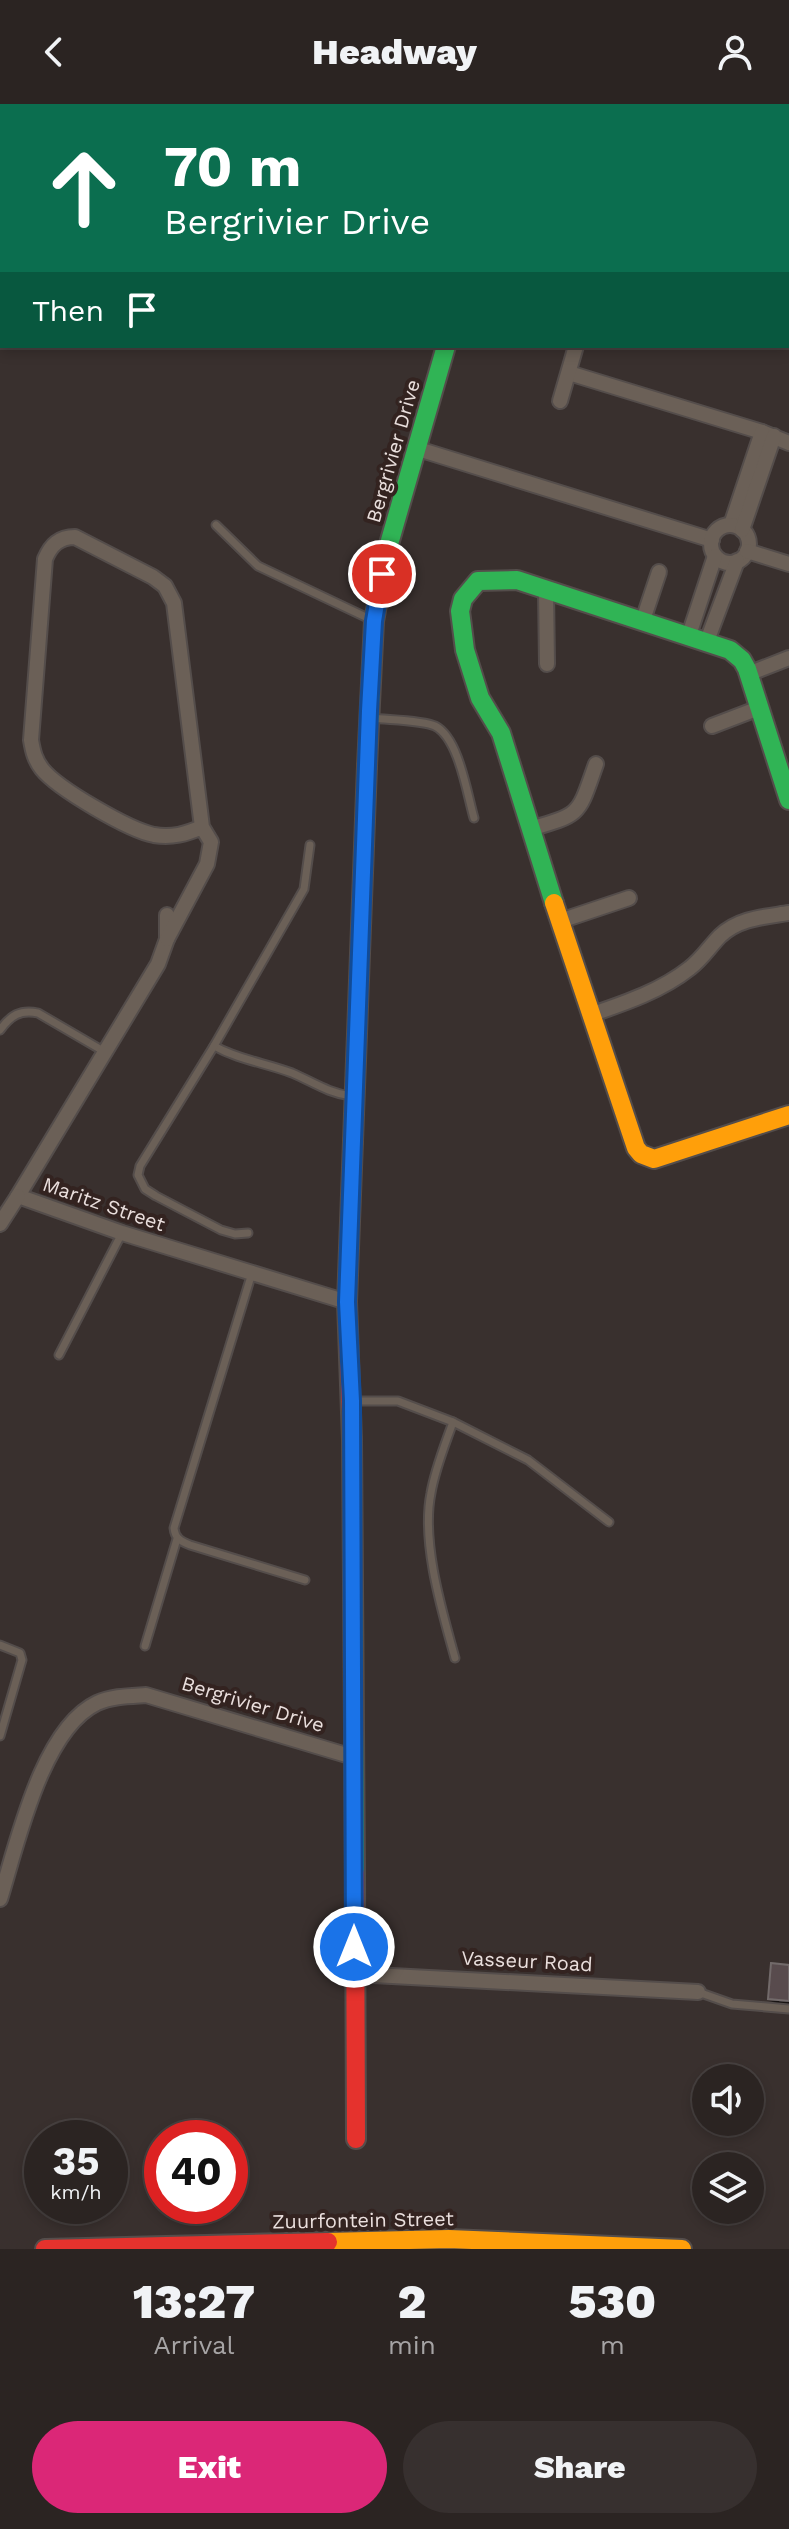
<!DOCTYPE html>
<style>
body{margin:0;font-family:"Work Sans",sans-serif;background:#37302f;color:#f1f3f6;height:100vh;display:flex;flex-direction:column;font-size:30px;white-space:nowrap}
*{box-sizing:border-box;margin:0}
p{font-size:26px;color:#a6a4a5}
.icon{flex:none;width:44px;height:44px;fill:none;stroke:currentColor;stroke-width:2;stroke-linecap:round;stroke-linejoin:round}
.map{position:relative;height:2145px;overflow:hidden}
.drawer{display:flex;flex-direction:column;background:#2b2422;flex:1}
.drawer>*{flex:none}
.guide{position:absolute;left:0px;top:0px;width:790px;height:244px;box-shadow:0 4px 12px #0003,0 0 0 2px #474140;background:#0b6e4f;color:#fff;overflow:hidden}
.tools{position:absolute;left:692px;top:1960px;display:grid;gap:16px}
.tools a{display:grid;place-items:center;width:72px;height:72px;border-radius:50%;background:#2b2422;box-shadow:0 4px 12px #0003,0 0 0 2px #474140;font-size:40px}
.speed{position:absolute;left:24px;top:2016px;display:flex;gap:16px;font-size:40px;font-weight:700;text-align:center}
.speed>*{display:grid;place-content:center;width:104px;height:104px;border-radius:50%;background:#2b2422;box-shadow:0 4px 12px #0003,0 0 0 2px #474140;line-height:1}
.speed small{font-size:20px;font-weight:400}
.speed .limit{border:12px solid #d22;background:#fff;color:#111}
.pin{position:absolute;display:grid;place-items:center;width:68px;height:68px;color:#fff;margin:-34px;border:4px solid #fff;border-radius:50%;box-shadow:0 2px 8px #0007}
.me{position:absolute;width:88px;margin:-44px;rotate:0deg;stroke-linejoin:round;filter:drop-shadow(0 0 6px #0008)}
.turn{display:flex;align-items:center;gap:28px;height:168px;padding:0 32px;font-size:36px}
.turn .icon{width:104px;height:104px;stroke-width:2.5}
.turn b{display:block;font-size:56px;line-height:68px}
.then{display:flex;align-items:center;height:76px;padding:0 32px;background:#0003;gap:16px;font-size:30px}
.eta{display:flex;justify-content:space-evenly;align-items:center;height:136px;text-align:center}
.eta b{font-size:48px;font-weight:800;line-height:56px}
.primary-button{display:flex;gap:16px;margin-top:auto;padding:16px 32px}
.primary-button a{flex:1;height:92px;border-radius:48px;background:#db2777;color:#fff;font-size:32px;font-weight:800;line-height:92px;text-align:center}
.primary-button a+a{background:#37302f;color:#f1f3f6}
header{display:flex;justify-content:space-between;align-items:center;height:104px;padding:0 32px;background:#2b2422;font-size:36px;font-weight:800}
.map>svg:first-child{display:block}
.building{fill:#594c4e;stroke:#726a6a;stroke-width:2;filter:url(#shadow)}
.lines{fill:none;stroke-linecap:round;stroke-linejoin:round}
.lane-casing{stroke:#544d4b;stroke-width:11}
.street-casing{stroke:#544d4b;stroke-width:18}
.fast-casing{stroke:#544d4b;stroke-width:22}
.slow-casing{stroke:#544d4b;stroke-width:22}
.jam-casing{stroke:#544d4b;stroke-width:22}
.lane{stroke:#6b6057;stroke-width:7}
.street{stroke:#6b6057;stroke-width:14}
.fast{stroke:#30b455;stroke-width:18}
.slow{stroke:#ff9f0a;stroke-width:18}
.jam{stroke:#e5322d;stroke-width:18}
.route-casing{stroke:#114b97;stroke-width:20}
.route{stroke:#1a73e8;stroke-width:14}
.labels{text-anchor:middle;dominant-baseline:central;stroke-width:8;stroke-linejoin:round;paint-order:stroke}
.street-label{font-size:20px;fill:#eadfdd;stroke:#332320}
</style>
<header><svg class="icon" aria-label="back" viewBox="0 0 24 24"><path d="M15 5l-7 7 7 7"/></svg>Headway<svg class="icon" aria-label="person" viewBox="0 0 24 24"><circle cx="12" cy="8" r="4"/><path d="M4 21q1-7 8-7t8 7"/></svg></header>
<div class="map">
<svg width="789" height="2145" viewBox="0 0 789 2145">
<defs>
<filter id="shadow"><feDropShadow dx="4" dy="7" stdDeviation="2" flood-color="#0009"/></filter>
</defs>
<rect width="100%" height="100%" fill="#39302e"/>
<path class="building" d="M771 1859 789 1861V1897L768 1895Z"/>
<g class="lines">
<defs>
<g id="lane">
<path d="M0 160H2"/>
<path d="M216 421 258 462 372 516"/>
<path d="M372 614C389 616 422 616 435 622 459 634 467 690 474 714"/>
<path d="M0 926C10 912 20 905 38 909L105 948"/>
<path d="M214 942C239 956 266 959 292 969 313 978 328 989 351 992"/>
<path d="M248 1129 235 1130 221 1126 156 1092 145 1085 138 1071 140 1062 214 942 304 785 310 741"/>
<path d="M252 1169 174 1424C175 1434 180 1437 190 1441L305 1476"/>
<path d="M59 1251 122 1129"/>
<path d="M354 1297H398L453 1318 528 1356 609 1418"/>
<path d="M453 1318C445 1341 435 1365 431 1389 421 1438 442 1507 455 1554"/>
<path d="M0 1541 20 1549 22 1556 0 1632"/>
<path d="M145 1542 177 1435"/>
<path d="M698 1888 732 1900 789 1905"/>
</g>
<g id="street">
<path d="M172 0 173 2"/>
<path d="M331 0 336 2"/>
<path d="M524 2V0"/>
<path d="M0 73H2"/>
<path d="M788 85H789"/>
<path d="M569 269 762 328 789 339"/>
<path d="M560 297 576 242"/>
<path d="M415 344 712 436"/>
<path d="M731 421 762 328"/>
<circle cx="730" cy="440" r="19"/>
<path d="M742 426 774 332"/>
<path d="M747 447 789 460"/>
<path d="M546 486 547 560"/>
<path d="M643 516 659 468"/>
<path d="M689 531 715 452"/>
<path d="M707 537 737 457"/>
<path d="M748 570 789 554"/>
<path d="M712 622 759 604"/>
<path d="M530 725C582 710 578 711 596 660"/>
<path d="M167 811V835L158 860 18 1092 122 1129 347 1198"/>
<path d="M560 817 629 794"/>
<path d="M167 835 207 760 211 738 202 723 174 499 165 482 153 473 75 433C59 433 51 441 45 455L31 636C33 648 35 656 42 665 58 685 129 726 154 731 172 734 186 730 202 723"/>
<path d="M590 911C625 899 661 887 690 864 702 855 710 842 720 832 739 814 764 813 789 809"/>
<path d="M0 1120 18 1092"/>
<path d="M0 1795C17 1740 42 1625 97 1599 112 1592 131 1592 146 1591L353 1653"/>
<path d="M354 1870 698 1888"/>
</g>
<g id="fast">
<path d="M367 662 374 517 387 447 446 242"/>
<path d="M554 799 501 629 480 594 465 546 460 507 463 495 478 477 517 476 730 546 742 556 747 565 789 696"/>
<path d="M352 1336 355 1769"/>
</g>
<g id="slow">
<path d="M554 799 636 1044 641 1050 654 1055 789 1011"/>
<path d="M353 1037 367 662"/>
<path d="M328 2138 449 2135 682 2145"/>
</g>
<g id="jam">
<path d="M352 1336 347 1198 353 1037"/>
<path d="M355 1769 356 2035"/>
<path d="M45 2145 328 2138"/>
</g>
</defs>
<use href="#lane" class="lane-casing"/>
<use href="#street" class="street-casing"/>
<use href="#fast" class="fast-casing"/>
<use href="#slow" class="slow-casing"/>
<use href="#jam" class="jam-casing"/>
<use href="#lane" class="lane"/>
<use href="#street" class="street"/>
<use href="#fast" class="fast"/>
<use href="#slow" class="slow"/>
<use href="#jam" class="jam"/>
</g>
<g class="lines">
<defs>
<path id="route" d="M354 1843 352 1297 347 1198 369 607 374 517 382 470"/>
</defs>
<use href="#route" class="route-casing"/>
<use href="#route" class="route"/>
</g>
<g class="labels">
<g class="street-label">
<text transform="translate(393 347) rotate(-74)">Bergrivier Drive</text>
<text transform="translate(104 1100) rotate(19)">Maritz Street</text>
<text transform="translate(253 1600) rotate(17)">Bergrivier Drive</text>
<text transform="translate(527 1857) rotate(3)">Vasseur Road</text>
<text transform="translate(363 2116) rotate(-1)">Zuurfontein Street</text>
</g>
</g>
</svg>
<div class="tools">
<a><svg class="icon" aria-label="sound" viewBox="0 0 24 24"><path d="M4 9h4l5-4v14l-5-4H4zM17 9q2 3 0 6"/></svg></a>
<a><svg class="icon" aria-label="layers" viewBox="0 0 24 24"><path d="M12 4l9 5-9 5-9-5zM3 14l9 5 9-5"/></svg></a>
</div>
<div class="speed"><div>35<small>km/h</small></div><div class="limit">40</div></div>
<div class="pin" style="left:382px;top:470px;background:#d93025"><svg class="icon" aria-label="arrive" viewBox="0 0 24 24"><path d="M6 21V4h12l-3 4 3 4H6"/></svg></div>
<svg class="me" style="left:354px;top:1843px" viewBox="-20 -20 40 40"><circle r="17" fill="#1a73e8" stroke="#fff" stroke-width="3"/><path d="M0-11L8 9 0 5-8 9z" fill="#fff"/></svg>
<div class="guide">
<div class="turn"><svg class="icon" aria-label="ahead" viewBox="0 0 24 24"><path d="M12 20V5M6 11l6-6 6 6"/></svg><div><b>70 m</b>Bergrivier Drive</div></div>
<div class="then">Then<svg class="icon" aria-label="arrive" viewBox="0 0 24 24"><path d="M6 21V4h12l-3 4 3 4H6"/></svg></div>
</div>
</div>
<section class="drawer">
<div class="eta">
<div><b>13:27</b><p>Arrival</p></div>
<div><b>2</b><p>min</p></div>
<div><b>530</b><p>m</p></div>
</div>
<div class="primary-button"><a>Exit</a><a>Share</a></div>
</section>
